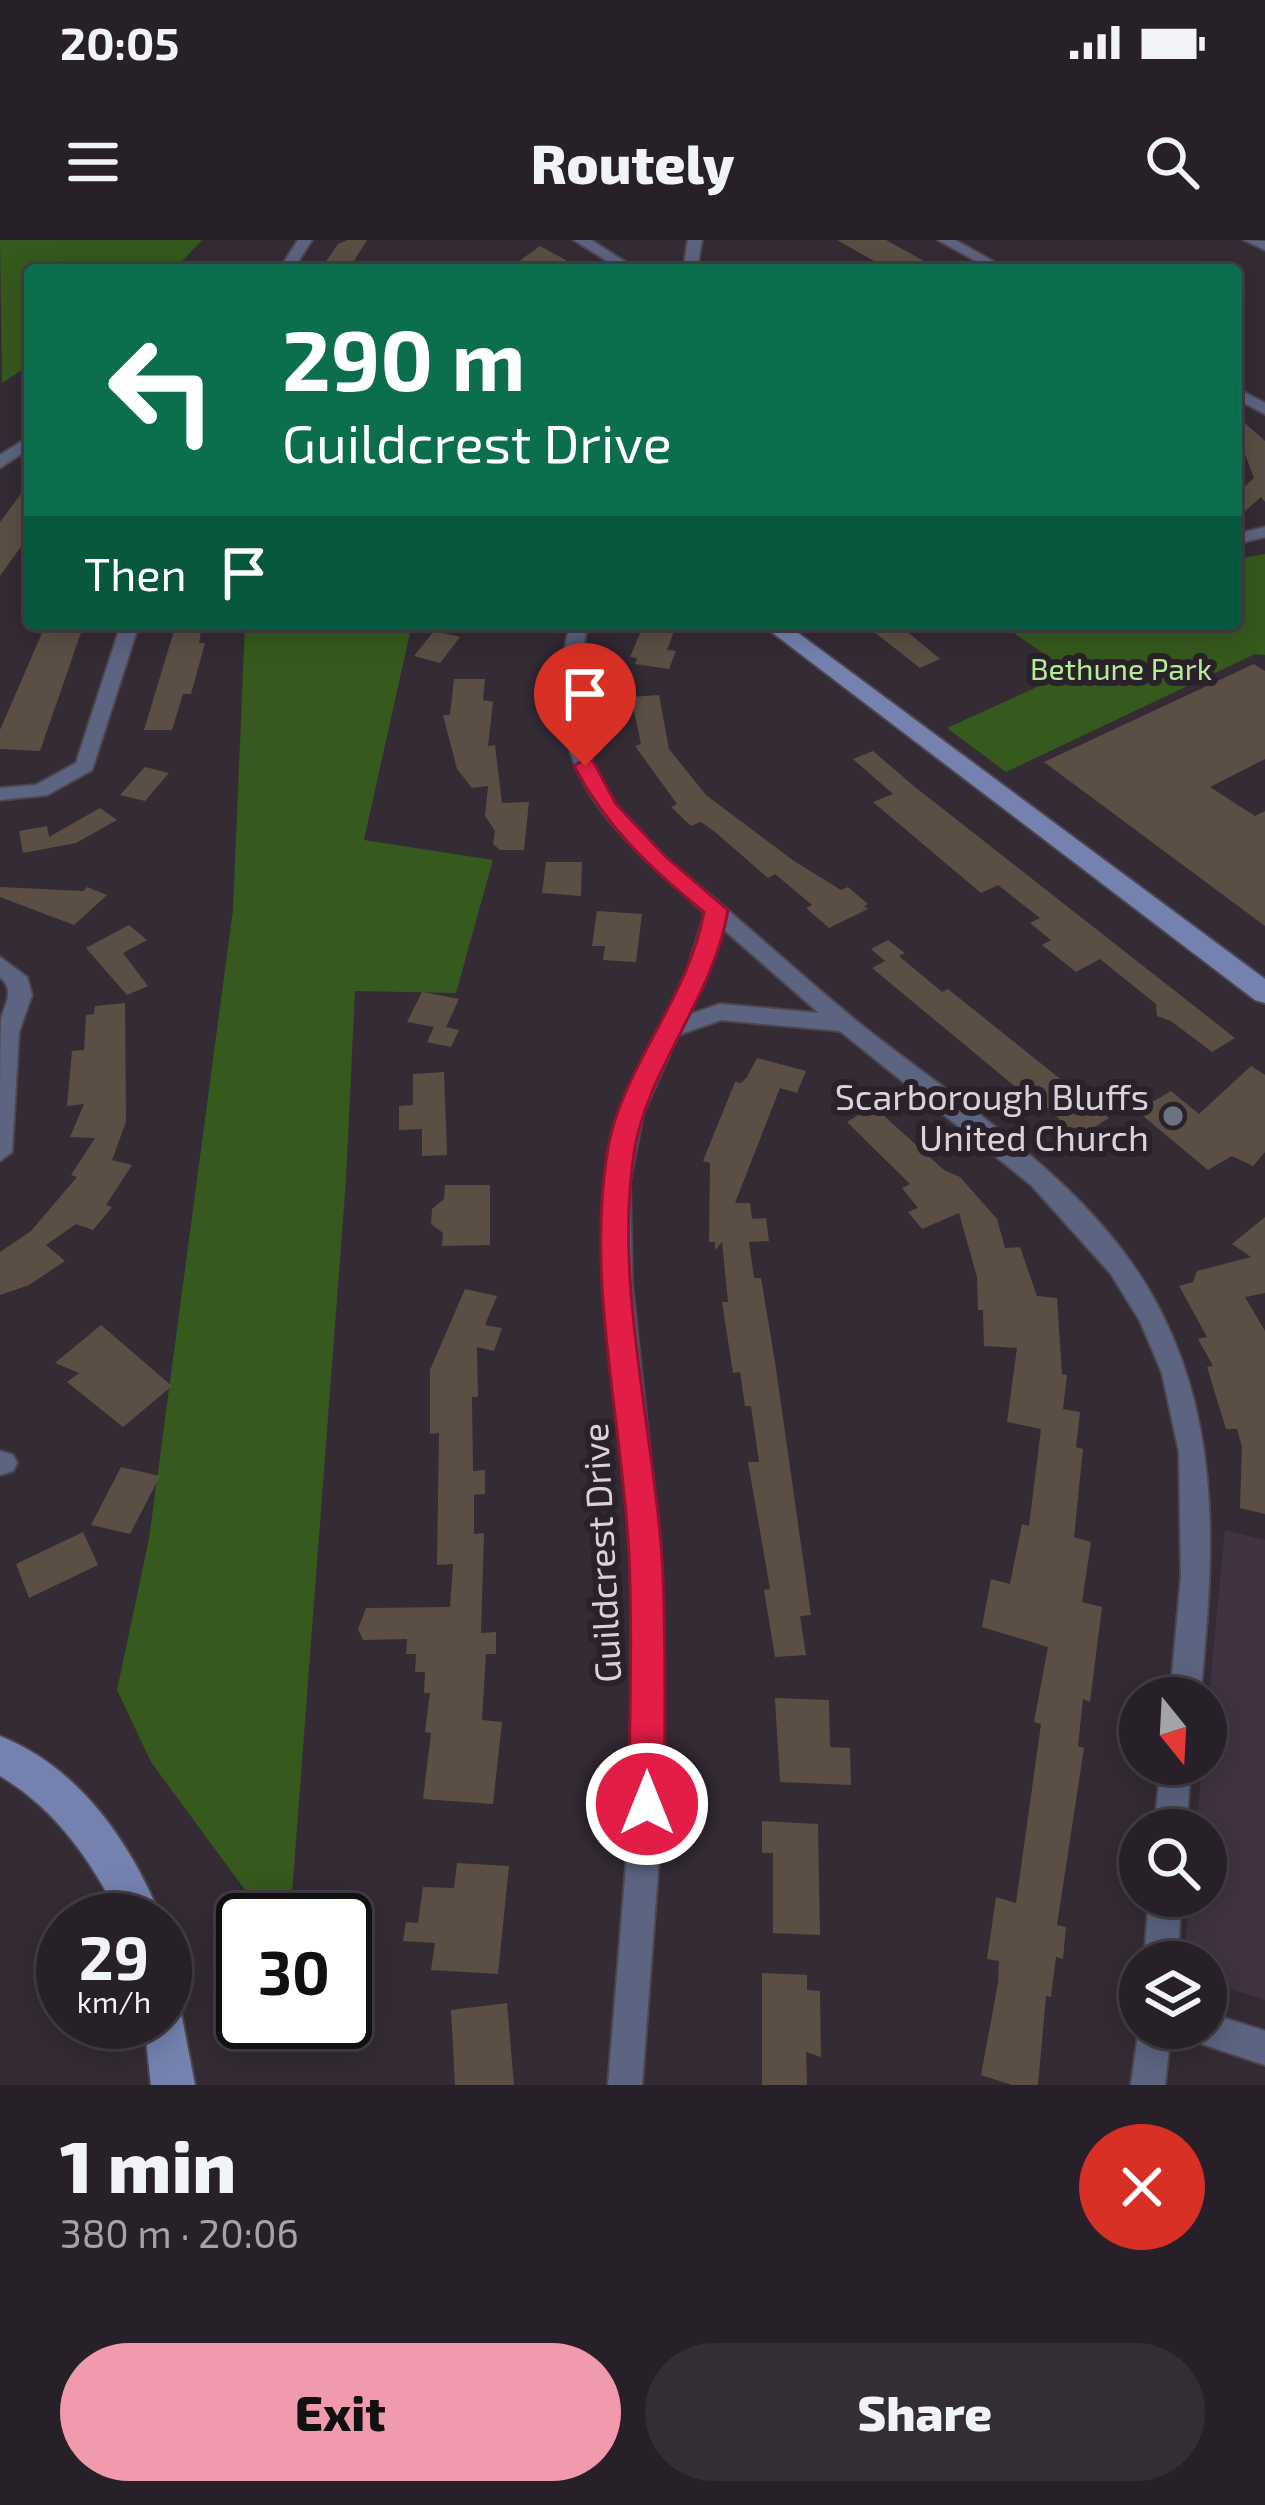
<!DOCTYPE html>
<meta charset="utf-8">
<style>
body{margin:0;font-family:"Exo 2",sans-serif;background:#332d34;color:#f1f3f6;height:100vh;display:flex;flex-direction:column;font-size:45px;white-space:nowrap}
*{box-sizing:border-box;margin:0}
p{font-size:39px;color:#a4a3a8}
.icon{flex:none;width:66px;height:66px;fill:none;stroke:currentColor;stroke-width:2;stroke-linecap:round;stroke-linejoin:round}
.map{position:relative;height:1845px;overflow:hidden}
.details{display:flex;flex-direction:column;background:#272028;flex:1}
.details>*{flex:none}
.top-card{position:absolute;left:24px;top:24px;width:1218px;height:366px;border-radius:12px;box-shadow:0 6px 30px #0003,0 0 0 3px #433e45;background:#0b6e4f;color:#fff;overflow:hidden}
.needle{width:78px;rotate:162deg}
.controls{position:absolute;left:1119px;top:1437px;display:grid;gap:24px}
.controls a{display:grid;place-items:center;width:108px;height:108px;border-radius:50%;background:#272028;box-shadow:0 6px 30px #0003,0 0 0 3px #433e45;font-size:60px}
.speed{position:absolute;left:36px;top:1653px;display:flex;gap:24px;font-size:60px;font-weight:700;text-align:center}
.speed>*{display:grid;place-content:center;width:156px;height:156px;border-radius:50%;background:#272028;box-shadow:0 6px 30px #0003,0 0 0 3px #433e45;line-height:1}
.speed small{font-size:30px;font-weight:400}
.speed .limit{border:6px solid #111;border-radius:18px;background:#fff;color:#111}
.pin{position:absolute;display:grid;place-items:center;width:102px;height:102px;color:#fff;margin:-123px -51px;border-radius:50% 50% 50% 0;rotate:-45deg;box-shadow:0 0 12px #0007}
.pin .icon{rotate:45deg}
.me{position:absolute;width:132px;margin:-66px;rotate:0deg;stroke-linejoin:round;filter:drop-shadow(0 0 9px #0008)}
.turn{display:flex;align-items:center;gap:42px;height:252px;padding:0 60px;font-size:54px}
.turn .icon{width:156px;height:156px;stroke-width:2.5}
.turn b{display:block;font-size:84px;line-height:102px}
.then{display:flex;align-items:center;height:114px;padding:0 60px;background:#0003;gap:24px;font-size:45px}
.round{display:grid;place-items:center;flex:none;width:126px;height:126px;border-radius:63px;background:#332d34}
.headline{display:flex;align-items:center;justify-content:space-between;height:204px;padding:0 60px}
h1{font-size:72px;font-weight:800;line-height:90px}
.cta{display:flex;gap:24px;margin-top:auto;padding:24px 60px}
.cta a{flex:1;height:138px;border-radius:72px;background:#f29aad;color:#111;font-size:48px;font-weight:800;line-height:138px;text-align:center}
.cta a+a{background:#332d34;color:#f1f3f6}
.status{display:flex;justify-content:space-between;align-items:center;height:84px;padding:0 60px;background:#272028;direction:ltr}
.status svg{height:33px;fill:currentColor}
header{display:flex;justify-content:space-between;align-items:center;height:156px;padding:0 60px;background:#272028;font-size:54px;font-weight:800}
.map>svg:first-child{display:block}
.built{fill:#413342}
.green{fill:#36591d}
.building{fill:#5b4f45}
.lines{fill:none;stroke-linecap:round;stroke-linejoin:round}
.street-casing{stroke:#4e464f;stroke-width:4}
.secondary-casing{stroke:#4e464f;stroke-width:4}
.street{fill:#5c6481;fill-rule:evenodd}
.secondary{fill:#7582af;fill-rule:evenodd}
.route{fill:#e11d48;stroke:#92132f;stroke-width:3}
.worship-dot{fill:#6b7280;stroke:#2a212b;stroke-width:4.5}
.labels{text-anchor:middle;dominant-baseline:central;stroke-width:12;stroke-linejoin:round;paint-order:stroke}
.far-park-label{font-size:30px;fill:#b4ed92;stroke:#2a212b}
.poi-label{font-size:36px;fill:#d9d3d9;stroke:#2a212b;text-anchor:end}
.street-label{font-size:36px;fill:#d9d3d9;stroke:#2a212b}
</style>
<div class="status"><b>20:05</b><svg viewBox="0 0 49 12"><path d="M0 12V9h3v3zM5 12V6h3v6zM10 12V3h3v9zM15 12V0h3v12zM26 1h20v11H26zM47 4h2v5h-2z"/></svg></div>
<header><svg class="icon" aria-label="menu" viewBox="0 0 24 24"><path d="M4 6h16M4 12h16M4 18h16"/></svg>Routely<svg class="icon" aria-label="search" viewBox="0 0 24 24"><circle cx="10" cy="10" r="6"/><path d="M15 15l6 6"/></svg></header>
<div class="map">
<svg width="1265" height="1845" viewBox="0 0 1265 1845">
<rect width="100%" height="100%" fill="#342b35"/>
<path class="built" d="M1225 1290 1265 1300V1760L1206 1741V1722H1183L1190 1656H1206V1590H1196Z"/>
<g class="green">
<path d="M0 0H202L174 30H30V125L2 143Z"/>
<path d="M1265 314V415L1255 414 1006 532 947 488 1070 432 1014 393 1025 384H1236V319Z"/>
<path d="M245 384H412L364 600 493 620 456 753 355 751 346 940 290 1680H267L151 1522 117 1450 149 1299 233 670Z"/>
</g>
<g class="building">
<path d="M348 0H367L352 24 342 30H320L338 4Z"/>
<path d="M837 0H886L940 30H890Z"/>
<path d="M540 6 584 30H507Z"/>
<path d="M1236 175 1265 201V262L1261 257 1236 279V254L1254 238 1236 190Z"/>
<path d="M30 242V294L0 336V282Z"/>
<path d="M84 384 40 511 0 509V490L45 386Z"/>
<path d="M176 384H202L199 403H205L191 454H183L172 490H144Z"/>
<path d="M644 384H677L667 410 676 411 669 429 635 424 637 418 630 417Z"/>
<path d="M864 384H898L940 419 920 428Z"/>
<path d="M434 391 460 397 440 423 414 416Z"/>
<path d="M1254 424 1265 431V519L1210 547 1255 576 1265 571V686L1044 522Z"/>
<path d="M454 439H485L483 460 493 462 488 506 495 505 502 563 529 562 524 610H500L493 604 495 591 485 576 488 546 472 548 457 529 443 475H450Z"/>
<path d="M659 455 669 509 706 555 794 621 841 650 848 647 868 664 864 666 868 669 829 688 806 668 812 665 775 634 768 638 715 592 701 582 691 586 671 567 677 564 635 506 641 504 631 457Z"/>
<path d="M873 511 915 547 1235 798 1212 812 1171 781 1157 776 1156 764 1100 719 1076 732 1042 705 1051 700 1030 683 1040 678 998 645 981 653 873 562 893 554 853 519Z"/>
<path d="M145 527 169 533 145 561 120 555Z"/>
<path d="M100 568 117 580 76 603 23 613 19 591 47 586 49 597Z"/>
<path d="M546 622H582L581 656 542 653Z"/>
<path d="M0 647 83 651 87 647 107 655 74 685 0 657Z"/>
<path d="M597 671 642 674 636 722 603 720 605 706H592Z"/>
<path d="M129 685 147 700 123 713 148 746 127 755 86 708Z"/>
<path d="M888 700 905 713 899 716 942 752 948 749 1109 878 1079 897 1023 846 1018 849 872 728 885 721 871 709Z"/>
<path d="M422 752 459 759 446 787 459 790 451 807 427 802 434 787 407 782Z"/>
<path d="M125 763 126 882 112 920 132 925 106 965 112 967 93 990 76 984 46 1005 65 1021 29 1045 0 1055V1012L31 991 77 937 71 935 95 898 70 897 84 864 67 866 72 811 84 810 86 775 94 774 95 766Z"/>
<path d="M757 818 806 831 797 853 780 848 735 963H750L752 979 766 978 769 1001 749 1002 754 1038H761L775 1122 811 1375 800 1376 806 1415 775 1417 764 1350 770 1349 748 1222H759L751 1166H745L740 1132 733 1133 722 1062H728L722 1002 715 1010V1002H709L710 923 703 921 735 842 741 843 747 837Z"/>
<path d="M1251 826 1265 835V912L1253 926 1232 916 1208 930 1137 871 1171 851 1199 874Z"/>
<path d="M444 832 447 915 422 916V889L399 890V866L413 865V834Z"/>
<path d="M873 866 944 930 960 937 997 979 1005 1008 1020 1007 1037 1056 1057 1058 1062 1134 1067 1135 1063 1169 1080 1172 1076 1207 1083 1209 1074 1297 1091 1302 1082 1362 1102 1367 1090 1462 1083 1459 1078 1506 1084 1508 1057 1685 1066 1687 1063 1719 1056 1717 1051 1757 1046 1756 1038 1845H1012L981 1835 998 1743 999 1721 987 1719 996 1657 1016 1663 1041 1484 1034 1482 1048 1407 982 1387 991 1339 1010 1344 1022 1284 1029 1286 1041 1189 1007 1182 1017 1108 984 1106 983 1070H978L977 1037 959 973 922 989 908 972 918 968 902 948 910 944 847 882Z"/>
<path d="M445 945H490V1005L442 1006 443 993 431 984 432 969 444 959Z"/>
<path d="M1265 977V1053L1245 1057 1265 1091V1274L1240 1268 1242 1207 1237 1189H1226L1207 1127 1213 1126 1198 1099 1207 1097 1179 1046 1193 1042 1197 1031 1251 1017 1232 1004Z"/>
<path d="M465 1049 497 1056 485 1085 502 1088 494 1111 477 1107 478 1157H472L473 1231 485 1230V1254L474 1255V1294L484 1293 481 1393 496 1392V1414H486L482 1480 502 1482 493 1564 423 1559 431 1493 425 1492 430 1453H424L425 1432H415L416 1414H406L407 1399 363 1400 358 1389 366 1368 450 1367 453 1324 437 1325 439 1193 430 1194V1130Z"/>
<path d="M101 1085 172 1146 123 1187 67 1142 79 1133 55 1123Z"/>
<path d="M121 1227 160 1236 130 1294 91 1285Z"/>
<path d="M83 1292 98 1325 29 1358 16 1324Z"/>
<path d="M775 1458 829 1460 830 1507 850 1508 851 1545 780 1542Z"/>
<path d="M762 1581 818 1584 820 1695 773 1693V1613H762Z"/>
<path d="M457 1623 509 1626 498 1734 431 1730 435 1703 403 1701 406 1682 418 1683 423 1647 454 1648Z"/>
<path d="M762 1733 807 1735V1750L820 1751 821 1817 806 1812 807 1845H762Z"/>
<path d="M507 1763 514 1845H455L451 1770Z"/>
</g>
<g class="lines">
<defs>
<g id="street">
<path d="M298 0H312L293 30H279Z"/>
<path d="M574 0H591L638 30H621Z"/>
<path d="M688 0H702L697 30H683Z"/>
<path d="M938 0H955L1009 30H992Z"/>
<path d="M1244 0 1265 1V10Z"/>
<path d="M1236 148 1265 163V174L1236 159Z"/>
<path d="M30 196V208L0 228V215Z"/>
<path d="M1265 287V297L1236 304V294Z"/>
<path d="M121 384H139L92 530 47 555 0 560V548L36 545 76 523Z"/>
<path d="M570 384H588C575 439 577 501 606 551 632 597 683 631 722 665 767 704 813 745 859 783 967 869 1101 948 1163 1076 1223 1197 1213 1327 1200 1458H1170L1181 1336 1179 1212 1162 1133 1140 1081 1111 1034 1031 945 840 791 721 780 678 795 643 874 630 941 632 1044 657 1280 664 1442 663 1565 642 1845H608L631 1565 635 1442 629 1280 607 1044 606 929 619 874 687 731 705 673C607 587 535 527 570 384ZM722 688 819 773 720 764 688 775Z"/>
<path d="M0 717 27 737 32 755 19 792 12 912 0 921C0 885 0 811 1 779 6 761 15 751 0 737Z"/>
<path d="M0 1211 13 1215 17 1223 13 1231 0 1235Z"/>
<path d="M1161 1524H1191L1186 1590H1154Z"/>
<path d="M1149 1656H1181L1178 1722H1144Z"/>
<path d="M1206 1772 1265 1791V1825L1190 1800 1185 1788H1206Z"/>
<path d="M1140 1781V1788H1171L1165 1845H1131Z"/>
</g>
<g id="secondary">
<path d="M761 384H786L1265 739V763L1255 760Z"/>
<path d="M0 1496C80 1528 131 1603 162 1680H121C93 1623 56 1569 0 1536Z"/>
<path d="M165 1761 180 1767 195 1845H151L144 1782H165Z"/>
</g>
</defs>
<use href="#street" class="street-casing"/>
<use href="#secondary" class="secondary-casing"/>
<use href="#street" class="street"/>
<use href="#secondary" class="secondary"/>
</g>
<path class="route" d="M585 519 593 521 616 564 666 617 728 670C714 756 650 825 635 907 613 1034 653 1188 662 1317 667 1399 664 1482 665 1564L659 1576 647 1581 634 1576 629 1564C629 1482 633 1399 629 1317 623 1183 585 1042 608 908 622 828 689 757 704 672 651 629 606 587 574 526Z"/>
<circle class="worship-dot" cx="1173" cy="876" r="12"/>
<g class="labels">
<g class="far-park-label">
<text x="1121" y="428">Bethune Park</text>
</g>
<g class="poi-label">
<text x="1149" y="855">Scarborough Bluffs<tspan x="1149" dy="41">United Church</tspan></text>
</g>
<g class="street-label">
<text transform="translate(600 1313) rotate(-93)">Guildcrest Drive</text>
</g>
</g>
</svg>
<div class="controls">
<a><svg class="needle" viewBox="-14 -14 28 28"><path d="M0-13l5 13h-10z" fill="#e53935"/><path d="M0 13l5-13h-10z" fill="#a4a3a8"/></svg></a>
<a><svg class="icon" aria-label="search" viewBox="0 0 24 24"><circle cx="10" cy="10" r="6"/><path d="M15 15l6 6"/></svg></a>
<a><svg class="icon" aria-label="layers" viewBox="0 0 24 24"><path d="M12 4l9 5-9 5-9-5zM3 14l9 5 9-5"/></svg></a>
</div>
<div class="speed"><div>29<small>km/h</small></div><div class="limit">30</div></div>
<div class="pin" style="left:585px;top:526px;background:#d93025"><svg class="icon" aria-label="arrive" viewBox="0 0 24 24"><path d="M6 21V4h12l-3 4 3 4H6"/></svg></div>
<svg class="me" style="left:647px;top:1564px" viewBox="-20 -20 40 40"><circle r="17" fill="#e11d48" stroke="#fff" stroke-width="3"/><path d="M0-11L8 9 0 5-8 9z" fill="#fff"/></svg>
<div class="top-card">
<div class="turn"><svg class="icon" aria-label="left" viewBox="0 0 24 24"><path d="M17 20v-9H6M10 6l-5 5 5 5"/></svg><div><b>290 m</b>Guildcrest Drive</div></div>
<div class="then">Then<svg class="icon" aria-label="arrive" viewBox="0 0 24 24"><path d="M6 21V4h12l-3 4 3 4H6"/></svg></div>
</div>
</div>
<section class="details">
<div class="headline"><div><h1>1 min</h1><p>380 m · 20:06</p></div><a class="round" style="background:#d93025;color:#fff"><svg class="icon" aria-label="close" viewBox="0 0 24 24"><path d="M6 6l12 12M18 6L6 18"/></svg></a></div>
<div class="cta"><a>Exit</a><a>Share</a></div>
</section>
